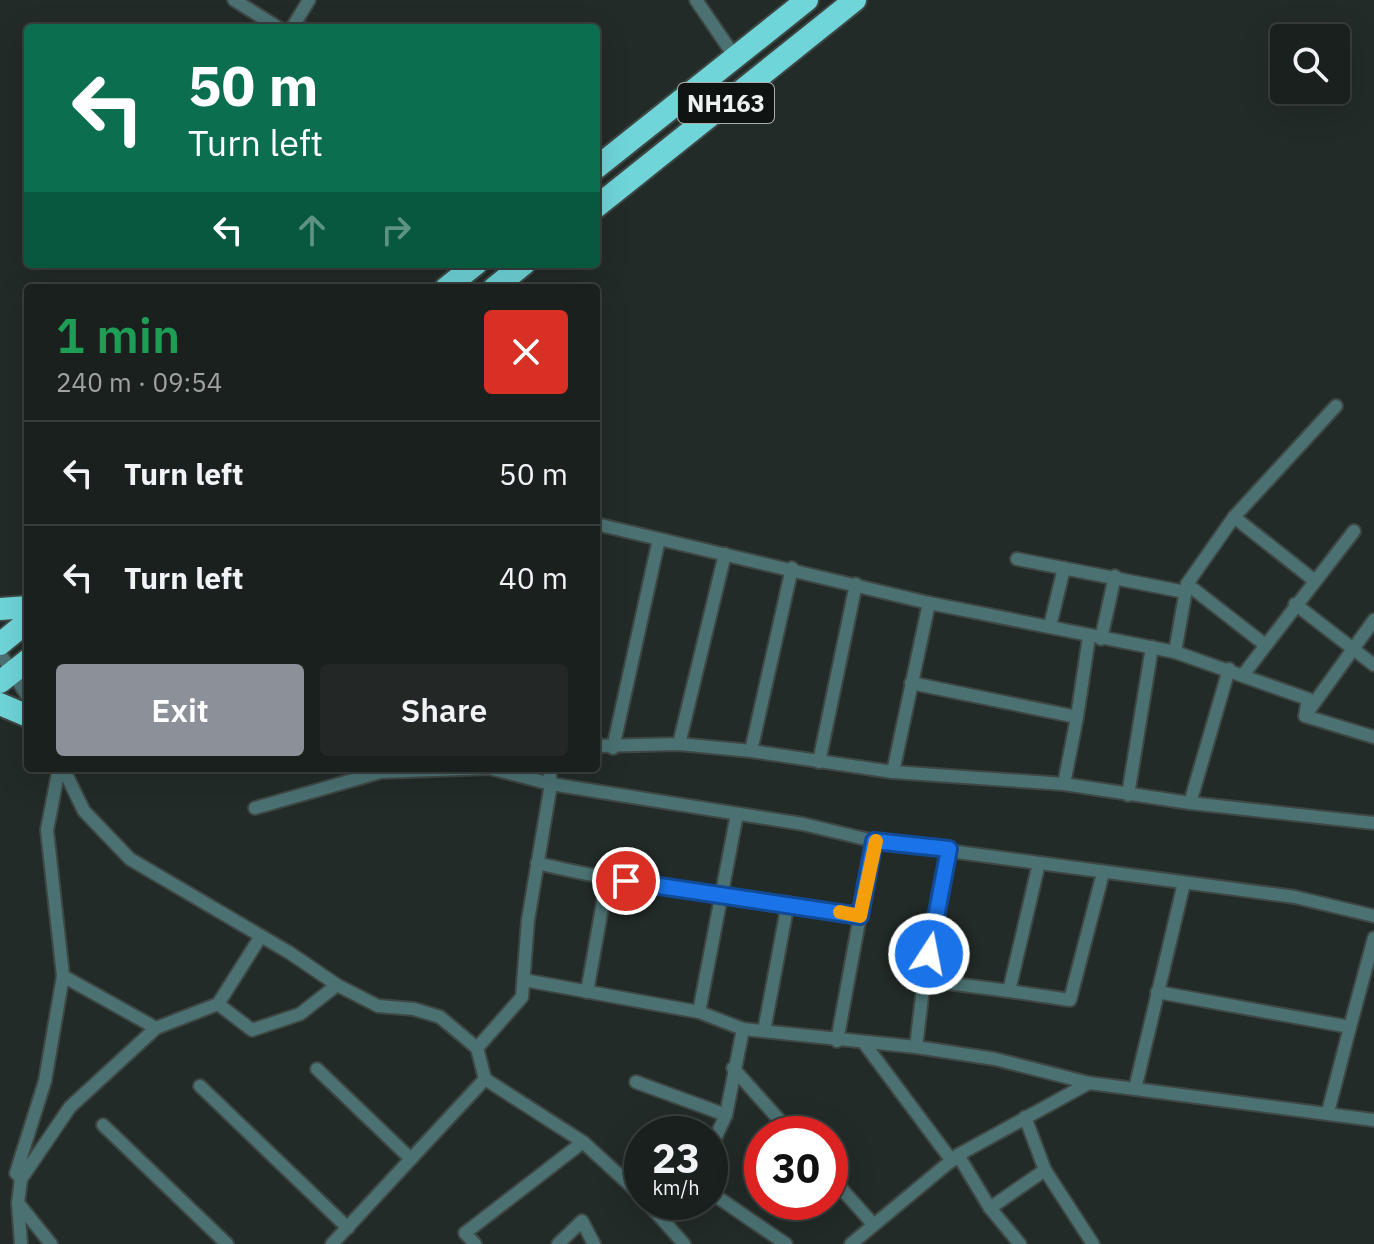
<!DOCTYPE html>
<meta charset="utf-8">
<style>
body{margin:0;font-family:"IBM Plex Sans",sans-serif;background:#232827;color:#f1f3f6;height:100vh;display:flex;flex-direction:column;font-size:30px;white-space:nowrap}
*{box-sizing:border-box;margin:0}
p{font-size:26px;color:#9fa3a4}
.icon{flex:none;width:44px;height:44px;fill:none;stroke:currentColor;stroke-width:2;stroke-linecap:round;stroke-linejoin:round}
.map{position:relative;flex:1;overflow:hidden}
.drawer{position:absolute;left:24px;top:284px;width:576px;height:488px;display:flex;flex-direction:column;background:#1a201e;border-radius:8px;box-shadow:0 8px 32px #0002,0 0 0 2px #383e3c}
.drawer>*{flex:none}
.banner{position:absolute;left:24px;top:24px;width:576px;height:244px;border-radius:8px;box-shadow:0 8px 32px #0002,0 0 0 2px #383e3c;background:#0b6e4f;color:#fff;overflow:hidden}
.controls{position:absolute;left:1270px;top:24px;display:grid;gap:16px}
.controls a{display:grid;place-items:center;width:80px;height:80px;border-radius:8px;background:#1a201e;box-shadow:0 8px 32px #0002,0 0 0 2px #383e3c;font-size:40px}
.speed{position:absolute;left:624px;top:1116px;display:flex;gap:16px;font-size:40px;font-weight:700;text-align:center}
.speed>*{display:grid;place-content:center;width:104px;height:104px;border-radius:50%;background:#1a201e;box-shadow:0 8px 32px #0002,0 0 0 2px #383e3c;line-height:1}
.speed small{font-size:20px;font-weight:400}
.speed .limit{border:12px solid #d22;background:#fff;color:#111}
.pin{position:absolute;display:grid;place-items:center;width:68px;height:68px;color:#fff;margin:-34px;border:4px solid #fff;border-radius:50%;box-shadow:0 2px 8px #0007}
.me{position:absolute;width:88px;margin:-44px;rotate:11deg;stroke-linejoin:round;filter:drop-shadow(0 0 6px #0008)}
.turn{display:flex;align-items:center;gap:28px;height:168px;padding:0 32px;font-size:36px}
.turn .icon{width:104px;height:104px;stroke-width:2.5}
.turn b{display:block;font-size:56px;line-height:68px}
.lanes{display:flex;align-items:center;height:76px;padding:0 32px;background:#0003;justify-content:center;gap:40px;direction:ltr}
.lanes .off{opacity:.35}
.round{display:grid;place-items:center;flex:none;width:84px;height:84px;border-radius:8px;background:#232827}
.headline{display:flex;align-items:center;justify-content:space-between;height:136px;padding:0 32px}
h1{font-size:48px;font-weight:600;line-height:60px;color:#1e9e55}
.cta{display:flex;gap:16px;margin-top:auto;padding:16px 32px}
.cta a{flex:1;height:92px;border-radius:8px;background:#8c9099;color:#fff;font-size:32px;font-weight:600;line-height:92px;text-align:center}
.cta a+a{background:#232827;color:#f1f3f6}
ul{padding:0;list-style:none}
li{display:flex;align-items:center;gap:24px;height:104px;padding:0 32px;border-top:2px solid #383e3c}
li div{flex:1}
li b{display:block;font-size:30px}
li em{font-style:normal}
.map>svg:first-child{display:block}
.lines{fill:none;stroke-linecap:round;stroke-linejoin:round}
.street-casing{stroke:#3e4744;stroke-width:16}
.highway-casing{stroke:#3e4744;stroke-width:26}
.street{stroke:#4b7172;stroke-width:12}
.highway{stroke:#6fd5d9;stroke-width:22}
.route-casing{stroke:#114b97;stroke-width:20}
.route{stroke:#1a73e8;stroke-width:14}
.slow{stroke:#f59e0b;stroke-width:14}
.labels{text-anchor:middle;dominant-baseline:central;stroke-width:8;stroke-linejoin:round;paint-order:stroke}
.shield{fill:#0f1311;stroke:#aaafac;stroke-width:2}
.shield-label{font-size:24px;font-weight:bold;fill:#ecf2ef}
</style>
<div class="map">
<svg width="1374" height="1244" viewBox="0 0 1374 1244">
<rect width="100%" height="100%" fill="#222b28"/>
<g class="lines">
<defs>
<g id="street">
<path d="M234 0 279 28"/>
<path d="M696 0 735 57"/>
<path d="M292 28 309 0"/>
<path d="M1234 517 1315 581"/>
<path d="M596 524 929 603 1175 652 1308 699 1305 716 1374 737"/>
<path d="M1017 559 1185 592"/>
<path d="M1187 584 1264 644"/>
<path d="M1295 604 1374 665"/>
<path d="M1050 626 1064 568"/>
<path d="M1101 639 1115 576"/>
<path d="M1175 652 1187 584 1234 517 1336 406"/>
<path d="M0 653 28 697"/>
<path d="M1243 675 1354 531"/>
<path d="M911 683 1077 717 1064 784"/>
<path d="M1307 713 1374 620"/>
<path d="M1077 717 1089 637"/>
<path d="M679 744 725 554"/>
<path d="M596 746 679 744 751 751 893 772 1064 784 1190 803 1374 823"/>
<path d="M613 748 659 539"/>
<path d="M751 751 792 568"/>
<path d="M819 762 856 584"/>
<path d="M63 768 84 811 130 859 290 953 337 985 378 1006 414 1009 440 1017 477 1048"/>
<path d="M549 768 551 784 528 920 522 997 477 1048 485 1079 583 1142 642 1196"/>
<path d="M893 772 929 603"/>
<path d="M1128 795 1152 647"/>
<path d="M1190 803 1229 669"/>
<path d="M255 808 381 772 489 768 551 784 803 824 874 841 1295 897 1374 916"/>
<path d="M537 863C619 883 704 893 788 903"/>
<path d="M1039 863 1009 991 1070 1000 1103 873"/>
<path d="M63 976 156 1028"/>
<path d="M524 980 699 1012 743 1029 916 1047 995 1059 1089 1083 1374 1120"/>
<path d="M924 980 1009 991"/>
<path d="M587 992 607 880"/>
<path d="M1157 992 1350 1027 1328 1112"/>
<path d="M218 1004 252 1030 300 1014 337 985"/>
<path d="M699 1012 737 814"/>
<path d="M1350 1027 1374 938"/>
<path d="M764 1031 788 903 860 916 874 841"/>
<path d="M837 1041 860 916"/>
<path d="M864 1043 952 1161"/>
<path d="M916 1047 924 980 949 849"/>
<path d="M733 1068 792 1134"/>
<path d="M317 1069 411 1159"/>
<path d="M636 1082 726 1115"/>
<path d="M200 1086 348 1228"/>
<path d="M1135 1089 1184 883"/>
<path d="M1025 1117 1045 1170"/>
<path d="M103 1125 227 1244"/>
<path d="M710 1149 726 1115 743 1029"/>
<path d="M958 1155 990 1208 1020 1244"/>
<path d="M830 1176 873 1224"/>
<path d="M21 1179 70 1107 156 1028 218 1004 261 936"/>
<path d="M710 1192 786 1244"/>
<path d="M647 1202 684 1244"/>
<path d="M18 1203 21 1244"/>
<path d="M990 1208 1045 1170 1093 1244"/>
<path d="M664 1221 677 1202"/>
<path d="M51 1244 18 1203 21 1179 16 1173 45 1081 63 976 47 830 59 768"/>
<path d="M332 1244 485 1079"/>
<path d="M475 1244 465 1233 583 1142"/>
<path d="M558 1244 582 1221 594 1244"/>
<path d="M851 1244 958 1155 1089 1083"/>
</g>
<g id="highway">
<path d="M596 168 807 0"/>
<path d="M596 207 855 0"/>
<path d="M446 288 476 264"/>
<path d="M494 288 524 264"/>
<path d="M0 609 28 607"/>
<path d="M0 644 28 621"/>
<path d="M0 682 28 660"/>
<path d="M0 704 28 716"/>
</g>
</defs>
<use href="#street" class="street-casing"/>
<use href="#highway" class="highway-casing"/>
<use href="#street" class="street"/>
<use href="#highway" class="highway"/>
</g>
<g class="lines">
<defs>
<path id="route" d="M626 881 860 916 874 841 949 849 929 954"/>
</defs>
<use href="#route" class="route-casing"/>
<use href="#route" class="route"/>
<path class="slow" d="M840 912 860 916 876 841"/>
</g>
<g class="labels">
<rect class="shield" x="678" y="83" width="96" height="40" rx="6"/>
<g class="shield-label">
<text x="726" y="103">NH163</text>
</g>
</g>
</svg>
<div class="controls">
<a><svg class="icon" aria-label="search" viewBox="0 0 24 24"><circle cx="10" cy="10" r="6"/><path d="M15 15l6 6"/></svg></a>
</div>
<div class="speed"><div>23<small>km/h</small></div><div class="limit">30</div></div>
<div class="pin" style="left:626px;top:881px;background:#d93025"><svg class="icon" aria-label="arrive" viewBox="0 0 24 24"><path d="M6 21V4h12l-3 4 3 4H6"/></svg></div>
<svg class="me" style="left:929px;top:954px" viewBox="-20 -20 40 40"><circle r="17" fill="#1a73e8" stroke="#fff" stroke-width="3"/><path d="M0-11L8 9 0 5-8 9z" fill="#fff"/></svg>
<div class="banner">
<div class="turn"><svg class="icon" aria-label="left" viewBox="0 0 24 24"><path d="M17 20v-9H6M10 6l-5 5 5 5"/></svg><div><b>50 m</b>Turn left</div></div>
<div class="lanes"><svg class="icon" aria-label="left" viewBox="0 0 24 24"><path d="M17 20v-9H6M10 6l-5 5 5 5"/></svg><svg class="icon off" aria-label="ahead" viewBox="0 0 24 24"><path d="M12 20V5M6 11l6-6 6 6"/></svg><svg class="icon off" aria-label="right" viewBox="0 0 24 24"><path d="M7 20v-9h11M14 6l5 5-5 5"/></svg></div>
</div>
<section class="drawer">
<div class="headline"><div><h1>1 min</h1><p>240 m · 09:54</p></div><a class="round" style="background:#d93025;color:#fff"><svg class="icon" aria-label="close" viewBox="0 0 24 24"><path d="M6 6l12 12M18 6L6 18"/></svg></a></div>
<ul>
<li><svg class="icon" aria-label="left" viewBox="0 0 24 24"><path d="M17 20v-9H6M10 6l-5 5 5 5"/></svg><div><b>Turn left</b></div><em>50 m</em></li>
<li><svg class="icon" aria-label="left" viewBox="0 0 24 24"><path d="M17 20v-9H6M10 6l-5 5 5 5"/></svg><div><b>Turn left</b></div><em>40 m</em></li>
</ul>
<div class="cta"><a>Exit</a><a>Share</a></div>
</section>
</div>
